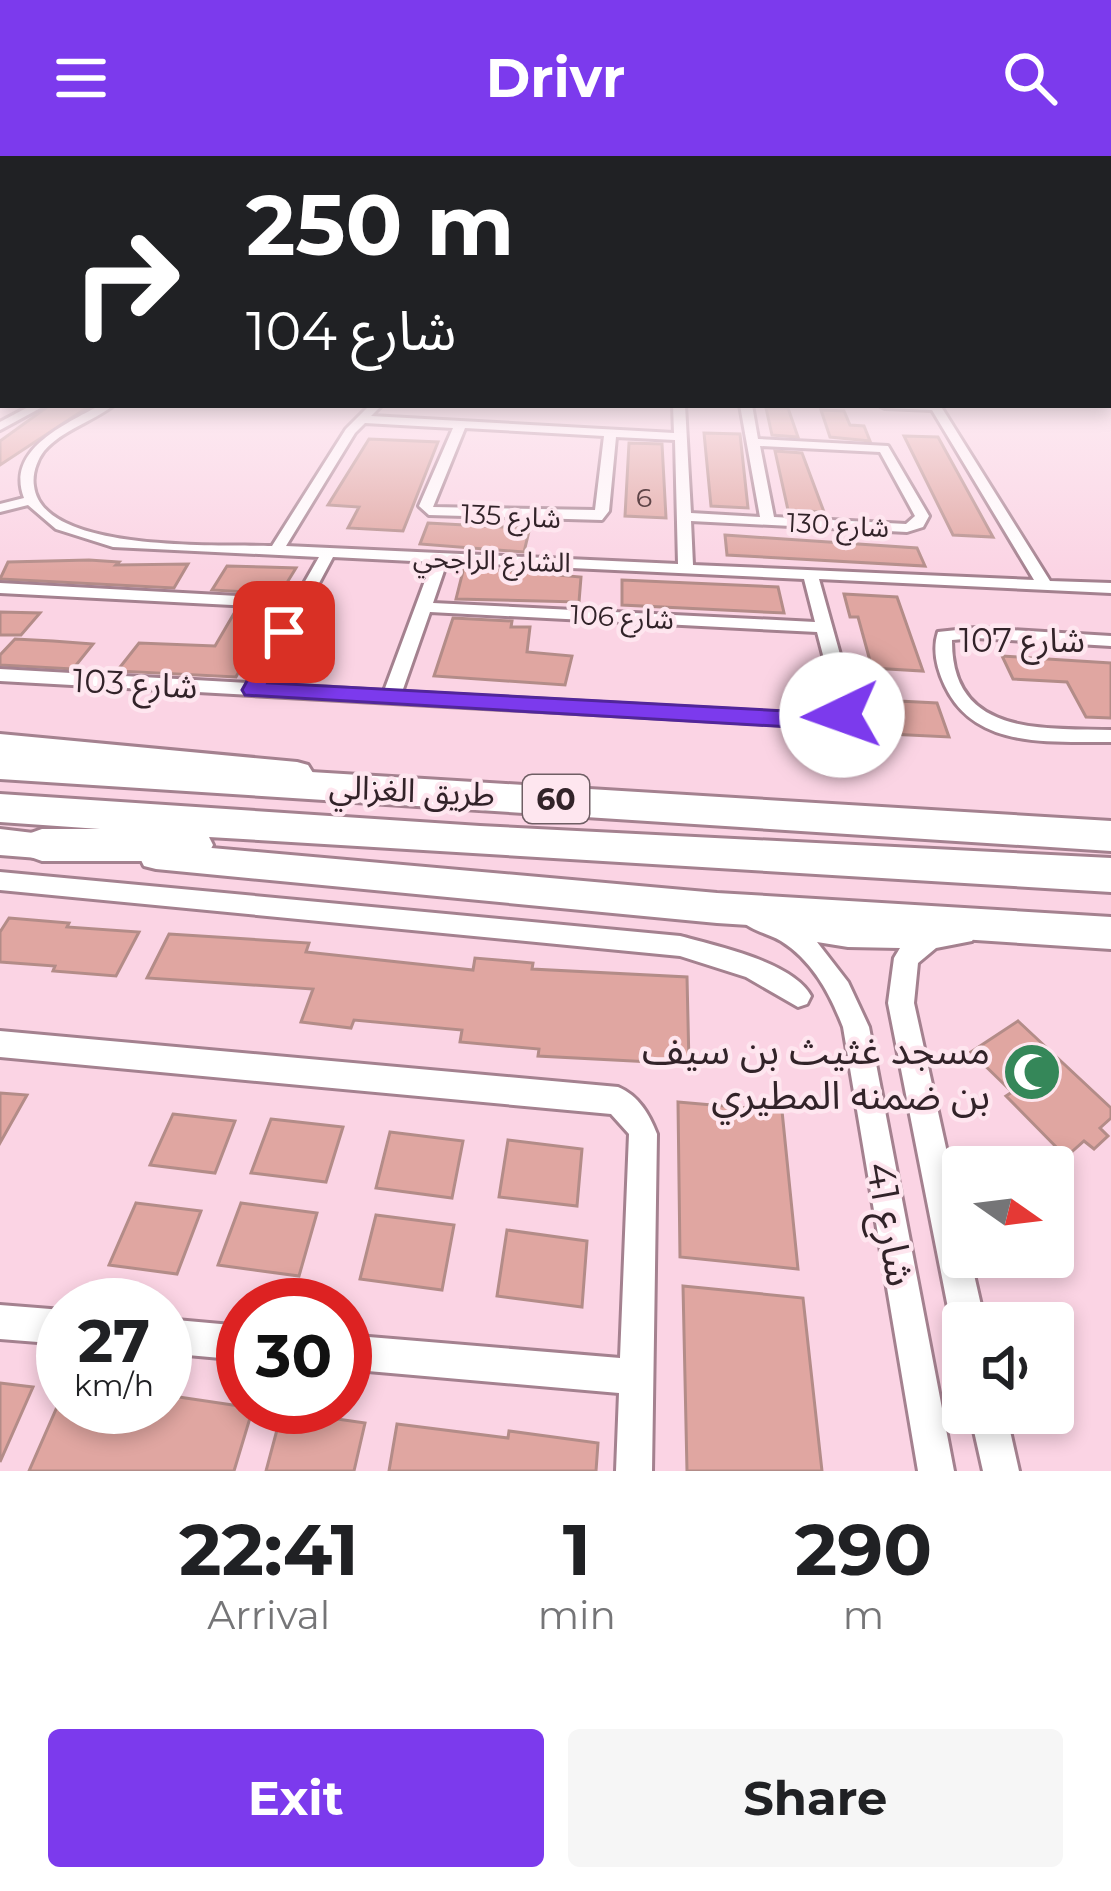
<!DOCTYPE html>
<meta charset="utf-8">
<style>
body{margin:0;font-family:Montserrat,"Noto Sans Arabic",sans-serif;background:#f6f6f6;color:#202124;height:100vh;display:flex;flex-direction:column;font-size:45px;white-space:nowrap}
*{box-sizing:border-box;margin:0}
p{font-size:39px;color:#757577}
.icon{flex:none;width:66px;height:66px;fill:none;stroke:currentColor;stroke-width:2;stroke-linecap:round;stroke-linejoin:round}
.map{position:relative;height:1315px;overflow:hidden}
.drawer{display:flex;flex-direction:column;background:#fff;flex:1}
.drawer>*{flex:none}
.guide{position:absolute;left:0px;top:0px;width:1113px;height:252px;box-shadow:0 6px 18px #0003;background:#202124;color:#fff;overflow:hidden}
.needle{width:78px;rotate:104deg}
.buttons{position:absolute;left:942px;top:990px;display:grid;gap:24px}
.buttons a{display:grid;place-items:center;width:132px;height:132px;border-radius:12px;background:#fff;box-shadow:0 6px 18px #0003;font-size:60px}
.speed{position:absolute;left:36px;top:1122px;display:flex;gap:24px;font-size:60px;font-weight:700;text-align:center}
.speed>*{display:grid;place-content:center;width:156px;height:156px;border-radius:50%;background:#fff;box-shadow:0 6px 18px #0003;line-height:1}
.speed small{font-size:30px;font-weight:400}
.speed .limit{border:18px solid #d22;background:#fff;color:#111}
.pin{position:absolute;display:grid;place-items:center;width:102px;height:102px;color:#fff;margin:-51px;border-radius:24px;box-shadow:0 6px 18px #0006}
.me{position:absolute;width:132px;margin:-66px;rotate:267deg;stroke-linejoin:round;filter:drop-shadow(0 0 9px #0008)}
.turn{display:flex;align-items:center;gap:42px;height:252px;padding:0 48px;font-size:54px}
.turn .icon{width:156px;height:156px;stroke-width:2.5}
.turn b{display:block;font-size:84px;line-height:102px}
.eta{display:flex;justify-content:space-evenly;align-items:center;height:204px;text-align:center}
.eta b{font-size:72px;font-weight:700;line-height:84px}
.cta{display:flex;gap:24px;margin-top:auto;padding:24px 48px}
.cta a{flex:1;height:138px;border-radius:12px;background:#7c3aed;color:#fff;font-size:48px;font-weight:700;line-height:138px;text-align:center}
.cta a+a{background:#f6f6f6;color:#202124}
header{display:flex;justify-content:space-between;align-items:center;height:156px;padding:0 48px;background:#7c3aed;color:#fff;font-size:54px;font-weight:700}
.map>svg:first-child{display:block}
.building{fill:#e0a6a1;stroke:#b38c88;stroke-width:3}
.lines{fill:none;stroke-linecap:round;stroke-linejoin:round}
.street-casing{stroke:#a4818f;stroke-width:6}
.primary-casing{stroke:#a4818f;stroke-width:6}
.highway-casing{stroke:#a4818f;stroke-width:6}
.street{fill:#fff;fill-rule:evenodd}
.primary{fill:#fff;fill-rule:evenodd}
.highway{fill:#fff;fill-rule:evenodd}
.route{fill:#7c3aed;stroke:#51269a;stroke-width:3}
.labels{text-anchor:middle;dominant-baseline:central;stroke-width:9;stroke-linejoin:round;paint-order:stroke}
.number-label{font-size:27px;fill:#5e4447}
.far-street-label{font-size:27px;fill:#322329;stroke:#fee6ef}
.shield{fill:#fee6ef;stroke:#6f5e64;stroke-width:3}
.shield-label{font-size:30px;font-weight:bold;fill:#322329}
.street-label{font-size:33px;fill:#322329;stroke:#fee6ef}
.near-poi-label{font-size:39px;fill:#322329;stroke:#fee6ef;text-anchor:end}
.near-street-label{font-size:39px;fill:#322329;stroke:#fee6ef}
</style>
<header><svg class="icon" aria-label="menu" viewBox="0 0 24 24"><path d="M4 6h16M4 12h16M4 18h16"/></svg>Drivr<svg class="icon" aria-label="search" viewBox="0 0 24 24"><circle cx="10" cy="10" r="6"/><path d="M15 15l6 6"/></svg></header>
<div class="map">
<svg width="1111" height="1315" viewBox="0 0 1111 1315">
<rect width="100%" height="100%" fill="#fbd4e4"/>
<g class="building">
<path d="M50 249H91L0 309V285Z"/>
<path d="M766 252H788L798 281 772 279Z"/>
<path d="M821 254 844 255 850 269 864 270 870 285 830 281Z"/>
<path d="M704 277 740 278 748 352 711 350Z"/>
<path d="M904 280 938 281 993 381 953 379Z"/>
<path d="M369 283 438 286 403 375 348 372 359 351 328 349Z"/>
<path d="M629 287 662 288 666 362 625 360Z"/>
<path d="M775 295 802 297 824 356 788 354Z"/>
<path d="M428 367 502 371H530L524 396 420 388Z"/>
<path d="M725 379 917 392 925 410 727 399Z"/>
<path d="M89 404 119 406 116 409 188 408 174 432 0 423 8 406Z"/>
<path d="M227 410 265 411 296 412 280 438 212 434Z"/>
<path d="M464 411 581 421 579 446 456 443Z"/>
<path d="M622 424 778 431 784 457 622 449Z"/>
<path d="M844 438 897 441 923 515 872 512 858 461H850Z"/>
<path d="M236 454 271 456 236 521 117 515 139 487 215 490Z"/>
<path d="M0 456 40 457 21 479H0Z"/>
<path d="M453 462 512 465 511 471H530L527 496 572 500 565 529 434 520Z"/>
<path d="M15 483 53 485 93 488 73 513 0 509V499Z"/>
<path d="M1002 500 1111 507V562L1086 561 1067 526 1013 523Z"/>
<path d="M879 544 937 547 949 581 889 578Z"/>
<path d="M9 762 69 767 67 771 139 776 116 820 53 815 55 810 0 806V776Z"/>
<path d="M169 778 309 787 306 796 473 814 475 802 533 807 532 813 687 821 689 908 538 900 539 893 460 886 462 874 354 864 351 872 301 866 313 833 147 822Z"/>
<path d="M1018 865 1111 952V962L1100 972 1108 980 1094 993 1084 985 1066 1001 1006 940 1012 936 971 896Z"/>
<path d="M0 937 27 939 0 987Z"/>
<path d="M678 946 782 955 798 1113 680 1101Z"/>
<path d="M173 958 235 965 215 1017 150 1009Z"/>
<path d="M271 963 343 971 326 1026 251 1017Z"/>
<path d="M390 976 463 985 452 1042 376 1032Z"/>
<path d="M508 984 582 993 577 1050 499 1041Z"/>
<path d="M136 1047 201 1055 177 1118 109 1109Z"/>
<path d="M241 1047 317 1057 299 1120 218 1109Z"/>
<path d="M376 1059 454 1069 442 1134 360 1123Z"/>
<path d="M507 1074 587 1085 582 1151 497 1140Z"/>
<path d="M683 1130 803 1142 822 1315H687Z"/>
<path d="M0 1227 33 1231 0 1306Z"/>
<path d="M172 1240 253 1252 234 1315H29L57 1251H168Z"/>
<path d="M282 1255 365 1267 354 1315H266Z"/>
<path d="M397 1268 508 1282 509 1275 598 1287 596 1315H389Z"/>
</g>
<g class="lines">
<defs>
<g id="street">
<path d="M32 249H46L0 274V266Z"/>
<path d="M100 249H114C92 266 62 274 44 295 37 304 32 318 34 330 42 398 221 388 272 390L346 273 370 249H382L371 260 674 277 673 249H685L691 357 760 361 740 249H752L758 283 888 290 929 360 923 371 907 376 691 365 693 409 1034 424 932 254 885 252 879 249H940L1050 425 1111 427V437L819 423 853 545 849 563 825 571 0 525V513L248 527 290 452 0 437V427L295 443 319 401 113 391 56 373 28 349 0 356V348L24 342C5 293 67 268 100 249ZM365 267 453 272 419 350 429 359 602 364 609 355 616 281 675 284 678 408 286 390 355 277ZM465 272 604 280 595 354 433 351ZM760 290 880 296 915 360 906 368 774 361ZM333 401 432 406 384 535 265 528ZM447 406 804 423 815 466 433 447ZM430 456 817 476 835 545 833 555 824 559 402 536Z"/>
<path d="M976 472 1111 480V490L976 482 952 484C951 581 1043 572 1111 574V586C1051 585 975 594 945 530 937 513 932 494 938 476Z"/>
<path d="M0 716 680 780C716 790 793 806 811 840L807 848 798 851 746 821 680 800 0 734Z"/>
<path d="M752 752 780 762 786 760C832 768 877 773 924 773 940 773 956 766 972 771L976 778 972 785 936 792 918 807 914 847 963 1069V1101H970L985 1167H963V1182L956 1179 951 1167 888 847 894 802 900 792 848 791 817 786 848 826 869 871 954 1315H918L843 871C830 838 813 805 781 785 768 777 749 775 740 762L744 755Z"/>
<path d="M0 875 618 931C639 940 649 958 657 978L652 1315H616L619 1237 345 1213V1179L620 1202 629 978 611 958 0 901Z"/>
<path d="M0 1149 63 1154V1188L0 1183Z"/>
<path d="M165 1163 243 1170V1204L165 1197Z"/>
<path d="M970 1257H1006L1019 1315H983Z"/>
</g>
<g id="primary">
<path d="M0 578 297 606 308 609 313 617 308 625 297 628 0 598Z"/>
<path d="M0 673 75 682 80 691 75 700 63 704 0 699Z"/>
<path d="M156 687 717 737 1111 761V793L717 767 156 713 144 710 139 700 144 690Z"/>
</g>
<g id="highway">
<path d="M0 597 1111 665V695L0 623Z"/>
<path d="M0 638 480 670 1111 702V736L209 681 213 689 207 700 193 705H42L28 700 22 689 28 678 42 673H100L0 666Z"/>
</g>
</defs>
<use href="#street" class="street-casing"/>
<use href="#primary" class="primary-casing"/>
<use href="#highway" class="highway-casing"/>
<use href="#street" class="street"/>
<use href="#primary" class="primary"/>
<use href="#highway" class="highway"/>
</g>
<linearGradient id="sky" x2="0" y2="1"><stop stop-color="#8babde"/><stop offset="0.56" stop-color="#fdecf3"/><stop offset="1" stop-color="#fdecf3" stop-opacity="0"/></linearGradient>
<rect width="1111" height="416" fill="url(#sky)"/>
<path class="route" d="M284 470 295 476 268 527 824 557 842 551 854 559 825 573 245 539 242 534 274 476Z"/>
<defs>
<symbol id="mosque-disc" viewBox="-11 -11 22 22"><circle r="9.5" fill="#358759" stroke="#fee6ef"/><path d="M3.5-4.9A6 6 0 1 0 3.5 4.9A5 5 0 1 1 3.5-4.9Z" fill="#fff"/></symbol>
</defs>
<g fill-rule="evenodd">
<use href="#mosque-disc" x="999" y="883" width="66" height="66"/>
</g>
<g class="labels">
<g class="number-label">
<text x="644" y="341">6</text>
</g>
<g class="far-street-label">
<text transform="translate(511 360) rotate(3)">شارع 135</text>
<text transform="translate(838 369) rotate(3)">شارع 130</text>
<text transform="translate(492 404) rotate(2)">الشارع الراجحي</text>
<text transform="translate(622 461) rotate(3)">شارع 106</text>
</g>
<rect class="shield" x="523" y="619" width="66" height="48" rx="9"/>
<g class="shield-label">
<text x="556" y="643">60</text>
</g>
<g class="street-label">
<text x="1022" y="484">شارع 107</text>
<text transform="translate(135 527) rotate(3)">شارع 103</text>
<text transform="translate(412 634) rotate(3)">طريق الغزالي</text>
</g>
<g class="near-poi-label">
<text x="990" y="894">مسجد غثيث بن سيف<tspan x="990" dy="45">بن ضمنه المطيري</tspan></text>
</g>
<g class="near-street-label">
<text transform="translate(891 1068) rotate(80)">شارع 41</text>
</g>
</g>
</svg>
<div class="buttons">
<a><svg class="needle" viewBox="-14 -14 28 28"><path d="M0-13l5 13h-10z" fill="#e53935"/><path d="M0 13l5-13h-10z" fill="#757577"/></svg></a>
<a><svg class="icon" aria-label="sound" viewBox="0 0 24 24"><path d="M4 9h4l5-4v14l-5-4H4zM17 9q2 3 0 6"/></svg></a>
</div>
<div class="speed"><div>27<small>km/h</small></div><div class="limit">30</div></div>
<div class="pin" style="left:284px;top:476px;background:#d93025"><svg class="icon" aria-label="arrive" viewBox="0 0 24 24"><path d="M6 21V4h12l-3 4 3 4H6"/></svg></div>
<svg class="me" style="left:842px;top:559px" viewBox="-20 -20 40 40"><circle r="19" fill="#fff"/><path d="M0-13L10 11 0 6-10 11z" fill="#7c3aed"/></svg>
<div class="guide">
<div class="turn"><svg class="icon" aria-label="right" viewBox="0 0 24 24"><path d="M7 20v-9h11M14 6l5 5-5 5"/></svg><div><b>250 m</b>شارع 104</div></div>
</div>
</div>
<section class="drawer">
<div class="eta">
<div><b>22:41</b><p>Arrival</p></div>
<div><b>1</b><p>min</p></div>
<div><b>290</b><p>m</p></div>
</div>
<div class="cta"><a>Exit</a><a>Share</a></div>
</section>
